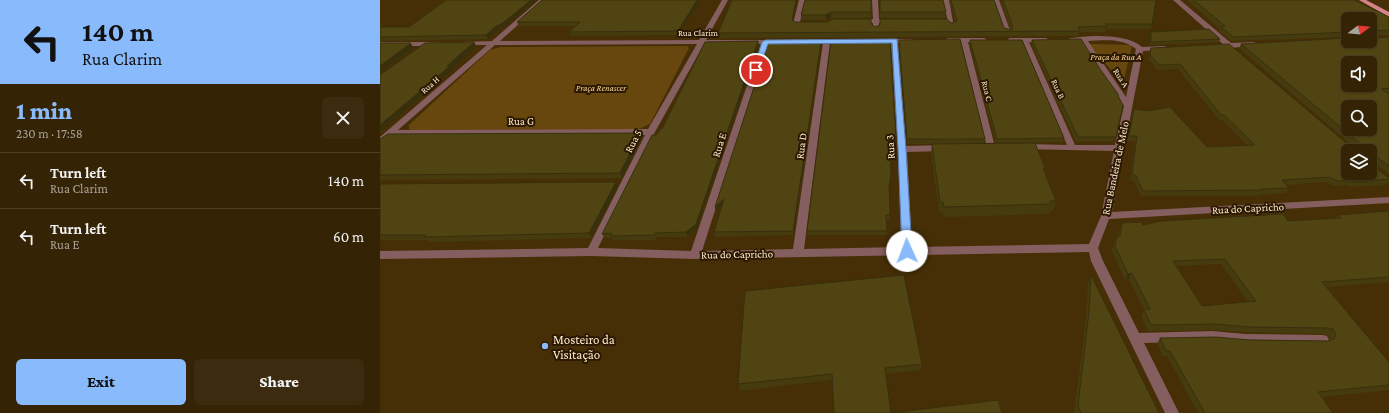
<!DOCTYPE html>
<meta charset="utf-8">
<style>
body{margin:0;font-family:"Crimson Pro",serif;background:#3c2b0e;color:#f1f3f6;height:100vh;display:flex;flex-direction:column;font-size:15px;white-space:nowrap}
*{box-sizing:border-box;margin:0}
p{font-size:13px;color:#a9a49a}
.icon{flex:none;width:22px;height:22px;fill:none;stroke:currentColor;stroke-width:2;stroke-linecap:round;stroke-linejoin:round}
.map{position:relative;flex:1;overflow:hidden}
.drawer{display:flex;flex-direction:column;background:#342304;width:380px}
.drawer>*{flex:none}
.banner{background:#89bafc;color:#111;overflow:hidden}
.needle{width:26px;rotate:74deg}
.tools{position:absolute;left:961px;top:12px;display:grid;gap:8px}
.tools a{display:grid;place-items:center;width:36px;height:36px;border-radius:6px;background:#342304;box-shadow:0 1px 3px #0004,0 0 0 1px #4e4026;font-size:20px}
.pin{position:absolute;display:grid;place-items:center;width:34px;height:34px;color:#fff;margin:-17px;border:2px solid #fff;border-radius:50%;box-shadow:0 1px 4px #0007}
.me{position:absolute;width:44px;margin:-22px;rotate:358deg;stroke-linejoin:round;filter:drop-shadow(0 0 3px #0008)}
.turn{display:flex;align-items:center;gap:14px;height:84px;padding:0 16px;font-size:18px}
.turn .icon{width:52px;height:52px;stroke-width:2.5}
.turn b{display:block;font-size:28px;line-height:34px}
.round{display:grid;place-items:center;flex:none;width:42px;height:42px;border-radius:6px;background:#3c2b0e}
.overview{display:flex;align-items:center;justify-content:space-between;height:68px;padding:0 16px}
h1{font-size:24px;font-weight:800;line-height:30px;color:#89bafc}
.cta{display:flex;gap:8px;margin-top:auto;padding:8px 16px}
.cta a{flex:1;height:46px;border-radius:6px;background:#89bafc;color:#111;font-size:16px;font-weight:800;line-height:46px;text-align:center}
.cta a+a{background:#3c2b0e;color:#f1f3f6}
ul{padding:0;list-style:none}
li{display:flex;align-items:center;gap:12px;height:56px;padding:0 16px;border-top:1px solid #4e4026}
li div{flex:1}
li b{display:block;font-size:15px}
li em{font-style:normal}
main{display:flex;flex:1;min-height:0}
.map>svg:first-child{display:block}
.green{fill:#67470e}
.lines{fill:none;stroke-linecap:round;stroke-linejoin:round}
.minor{fill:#855e5f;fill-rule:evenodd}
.major{fill:#d48489;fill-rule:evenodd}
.wall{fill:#453b0f;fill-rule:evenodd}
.shaded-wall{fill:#38300d}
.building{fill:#504512;stroke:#38300d;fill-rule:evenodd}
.route{fill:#89bafc;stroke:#5979a4}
.poi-dot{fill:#89bafc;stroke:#2a1800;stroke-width:1.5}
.labels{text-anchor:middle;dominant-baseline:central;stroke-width:4;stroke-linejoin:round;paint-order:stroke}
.far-street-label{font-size:9px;fill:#fde9ce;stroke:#2a1800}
.far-park-label{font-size:9px;font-style:italic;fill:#f9d096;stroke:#2a1800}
.street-label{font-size:11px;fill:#fde9ce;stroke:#2a1800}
.near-poi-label{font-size:13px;fill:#fde9ce;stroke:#2a1800;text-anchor:start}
</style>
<main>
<section class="drawer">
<div class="banner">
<div class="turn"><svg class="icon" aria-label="left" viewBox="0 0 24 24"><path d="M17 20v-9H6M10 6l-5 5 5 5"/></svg><div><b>140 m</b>Rua Clarim</div></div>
</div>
<div class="overview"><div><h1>1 min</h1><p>230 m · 17:58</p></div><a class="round"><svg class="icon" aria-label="close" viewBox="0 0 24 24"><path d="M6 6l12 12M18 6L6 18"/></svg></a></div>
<ul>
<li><svg class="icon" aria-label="left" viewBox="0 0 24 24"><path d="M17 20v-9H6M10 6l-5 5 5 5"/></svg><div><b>Turn left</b><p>Rua Clarim</p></div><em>140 m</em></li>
<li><svg class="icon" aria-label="left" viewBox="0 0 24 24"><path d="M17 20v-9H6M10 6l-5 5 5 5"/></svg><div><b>Turn left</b><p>Rua E</p></div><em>60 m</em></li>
</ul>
<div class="cta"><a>Exit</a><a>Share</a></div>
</section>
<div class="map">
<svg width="1009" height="413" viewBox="0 0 1009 413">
<rect width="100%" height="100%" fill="#462f06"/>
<g class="green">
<path d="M709 44 752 45 743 84Z"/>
<path d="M307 46 309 48 270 124 259 129 31 130 29 129V125L110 50 121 47Z"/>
</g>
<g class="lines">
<g class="minor">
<path d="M159 0H166L120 41 319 40 342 0H348L326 40H402L405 42 402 44H388L322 251 413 249 443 43 426 42 425 41 428 39H464L467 41 464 43H450L424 249 521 247 518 149 511 43 496 42 495 41 498 39H532L535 41 532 43H518L526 146 564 145 568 148 564 151 527 152 532 247 709 244 721 216 734 151 641 149 640 147 641 145 644 144 687 145 643 42 628 41V39L630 38H666L669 40 666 42H649L695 145H735L744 106 702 42 688 41V39C707 35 746 33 762 47L784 46 787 48 784 50 763 51 732 212 1009 197V203L729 219 718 248 723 261 759 333 832 331 865 334 943 335 947 336 949 340 947 344 943 345 865 344 832 341 764 343 799 413H785L711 261 709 252 315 259 211 256 0 259V251L208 248 265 135 13 136 0 145V137L107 45H82L80 44V42L112 41ZM708 41C724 40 744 38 756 49L746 97ZM317 44 268 129 18 130 115 45ZM324 44H381L311 251 218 248 275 132Z"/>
<path d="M419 0H425L420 22 429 23V25L416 26 413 24Z"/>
<path d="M492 0H498L499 19H514L516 20V22L499 23V28L496 30 493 28V23L476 22V20L478 19H493Z"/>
<path d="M563 0H569L574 27 569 26Z"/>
<path d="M613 0H619L631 33 630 34 625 33Z"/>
<path d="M793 0H800L851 43 874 42 877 44C870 49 859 45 851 49L847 47H834V45L843 44Z"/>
<path d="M604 38 606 39V41L588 42 615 147 611 150 607 147 581 42H568L565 40 568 38Z"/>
<path d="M0 42H58L61 44 58 46H0Z"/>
</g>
<path class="major" d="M979 0H986L1009 12V17Z"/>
</g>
<g class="wall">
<path d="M162 0H319L320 1 299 35 191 36 189 32 196 26H139L137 22Z"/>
<path d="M352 0H418L413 21 415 22 491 24 495 27 571 23 575 21 569 0H614L624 28 631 30 621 0H776L772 24 771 29H726L725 32H699L698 36 339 38 338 33Z"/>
<path d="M491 0V18H451L446 20H422L421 15Z"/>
<path d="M500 0 566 12 565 18H500Z"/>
<path d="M807 0H974L1009 17V35H992L993 38 1009 37V93H1008L1009 94V174L993 162V166L1009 178V181L1006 185 970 187 968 185 954 186 945 182 907 185 909 188 906 193 879 195 878 196H761L754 181 750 180 755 141H747L752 114 754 109 827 147 867 145 842 120H839L798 69 777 70 769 60V52L771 48 971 147H974L859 48 861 44 990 41 968 19V37L852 41 839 31 840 29Z"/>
<path d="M126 26 117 31 108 39 0 41V27Z"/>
<path d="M771 32 840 39 839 42 770 45V35Z"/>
<path d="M519 40 605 139 604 143H616L590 44V40L684 138 683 142 640 143 665 168 664 172 676 201 673 211H670L669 214 563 217 562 211 559 212 551 153 552 144H582H527Z"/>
<path d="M652 40 736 137 734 141 696 142 651 43Z"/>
<path d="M378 41 379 45 317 228 307 237H276V240H233L232 238H225L222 234Z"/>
<path d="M441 41V44L413 235 335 237 334 232 342 207 336 211 335 207Z"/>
<path d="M451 41 516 139V144H512V154H510L511 181 509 189 510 220H506L507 235H427V231Z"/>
<path d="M260 133 262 138 242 178 0 180V139Z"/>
<path d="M0 184 238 187 211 238 48 242 47 240H0Z"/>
<path d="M1009 211V282L947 287 1009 362V390L941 397 953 413H818L787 356H783L777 344 780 338 948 341 950 339 947 335 943 334 865 332 832 330 768 331 761 316 764 310 749 279 745 280 732 252 734 242 737 236H738L740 229 742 223 763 225 908 221 955 218 958 215ZM841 264 868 302 822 306 796 266Z"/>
<path d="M711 275 779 413H694L706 320 708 283Z"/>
<path d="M542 364 541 370 506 374 511 413H622H454L452 380 360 391 358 384Z"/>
</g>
<g class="shaded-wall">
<path d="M151 0H157L126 26 117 31 108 39 106 35 115 27Z"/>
<path d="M317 0H319L320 1 299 35 298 31Z"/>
<path d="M416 0H418L412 25V20Z"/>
<path d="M451 12V18L446 20 445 15Z"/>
<path d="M378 41 379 45 317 228 307 237 306 232Z"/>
<path d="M441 41V44L413 235V231Z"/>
<path d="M94 42 97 47 72 68 73 70 0 132V125Z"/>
<path d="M31 43 33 48 0 72V66Z"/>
<path d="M260 133 262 138 242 178 240 173Z"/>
<path d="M511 176V181L509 190V185Z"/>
<path d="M236 182 238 187 211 238 209 233Z"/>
<path d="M344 199 345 204 336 211 335 207Z"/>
<path d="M752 273 749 279 745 280 748 274Z"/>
</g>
<g class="building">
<path d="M66 0H151L124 22 115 27 106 35 0 37V27H29Z"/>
<path d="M162 0H317L298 31 189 32 200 22H137Z"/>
<path d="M352 0H416L412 20 415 22H448L453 19H491V24L495 27 500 25V19H567L571 23 577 21 571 0H614L624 28 632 30 633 27 623 0H776L772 24H725L727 26 698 27 700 31 338 33Z"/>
<path d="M425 0H491V12H451L445 15H421Z"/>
<path d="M500 0H563L566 12H500Z"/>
<path d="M814 0H974L999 12 1009 17V30L993 31 991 32 993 38 1009 37V88L1001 89 1009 94V166L994 155 992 157 993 166 1009 178V179L974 182 972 180 958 181 949 177 902 180 909 188 881 189 882 190 763 191 756 176 752 174 757 136H749L754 109 767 111 790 107 827 147 875 145 844 115H841L800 64 779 65 770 55 771 48 849 44 971 147H982V145L861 44 968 38V41H990V19H968V32L854 37 841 27 845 26ZM968 63H990V85H968ZM968 107H990V129H968ZM968 151H990V173H968Z"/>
<path d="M829 29 840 39 771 42V32Z"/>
<path d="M580 39 605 139H527L519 40Z"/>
<path d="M701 39 720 69 738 94 739 98 743 105 736 137H698L652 40Z"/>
<path d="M590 40H642L684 138 617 139Z"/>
<path d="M378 41 316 224 306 232 275 233V235L231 236 232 233 222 234 272 135H276L283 127 325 42Z"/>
<path d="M389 41H441L413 231 334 232 344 199 335 207Z"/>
<path d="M451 41H510L516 139H512V150H510L511 176 509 185 510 215H506L507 231H427Z"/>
<path d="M94 42 67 66H70L56 78 0 125V75L45 43Z"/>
<path d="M0 43H31L0 66Z"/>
<path d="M260 133 240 173 0 175V139L8 134Z"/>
<path d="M655 143 665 168H663L676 201H670L671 204 564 207 563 202H560L552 144Z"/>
<path d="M236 182 209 233 44 237 46 235H0V184Z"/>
<path d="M1009 211V277L942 282 1009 362V385L938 392 953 413H825L790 351H786L780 338 836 337 869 340 948 341 954 339 956 334 953 329 948 328 869 327 836 324 771 325 764 310 770 309 752 273 748 274 735 246 737 236H740L742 223 762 222 763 225 782 221 903 214 908 221 961 218 958 215ZM845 259 876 301 822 306 793 261Z"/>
<path d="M524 275 542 364 505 368 511 413 618 400 622 413H454L452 374 358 384 365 291Z"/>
<path d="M711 275 779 413H701L698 405 709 312Z"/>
</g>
<path class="route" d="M517 39 526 149 532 251 530 254H523L522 251 518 149 512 43 388 44 379 70 376 72 373 70 382 42 385 40Z"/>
<circle class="poi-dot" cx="165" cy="346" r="4"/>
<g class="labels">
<g class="far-street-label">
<text x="318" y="33">Rua Clarim</text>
<text transform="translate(741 78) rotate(57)">Rua A</text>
<text transform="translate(50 85) rotate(-41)">Rua H</text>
<text transform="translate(678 89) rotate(66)">Rua B</text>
<text transform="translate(607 91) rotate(76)">Rua C</text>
</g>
<g class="far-park-label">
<text x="736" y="57">Praça da Rua A</text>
<text x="221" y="88">Praça Renascer</text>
</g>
<g class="street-label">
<text x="141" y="121">Rua G</text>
<text transform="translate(253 141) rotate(-63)">Rua 5</text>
<text transform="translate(339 145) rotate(-72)">Rua E</text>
<text transform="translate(421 146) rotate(-82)">Rua D</text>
<text transform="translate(510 147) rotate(-94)">Rua 3</text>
<text transform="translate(735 168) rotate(-78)">Rua Bandeira de Melo</text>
<text transform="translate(868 208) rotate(-3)">Rua do Capricho</text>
<text transform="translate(357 254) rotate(-1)">Rua do Capricho</text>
</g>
<g class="near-poi-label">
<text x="173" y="339">Mosteiro da<tspan x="173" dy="15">Visitação</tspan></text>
</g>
</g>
</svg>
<div class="tools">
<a><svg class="needle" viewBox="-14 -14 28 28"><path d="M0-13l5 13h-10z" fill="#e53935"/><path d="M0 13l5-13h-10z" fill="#a9a49a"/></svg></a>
<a><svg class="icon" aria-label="sound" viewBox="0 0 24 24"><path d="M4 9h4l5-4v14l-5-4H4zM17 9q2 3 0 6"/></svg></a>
<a><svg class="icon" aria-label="search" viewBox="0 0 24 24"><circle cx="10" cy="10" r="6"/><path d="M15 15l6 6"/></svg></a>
<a><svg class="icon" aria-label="layers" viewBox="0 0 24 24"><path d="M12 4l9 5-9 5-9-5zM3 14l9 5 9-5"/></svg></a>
</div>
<div class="pin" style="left:376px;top:70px;background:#d93025"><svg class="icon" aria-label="arrive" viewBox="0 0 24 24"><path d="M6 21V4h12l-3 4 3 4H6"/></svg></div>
<svg class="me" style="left:527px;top:251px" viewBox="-20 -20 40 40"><circle r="19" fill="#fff"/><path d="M0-13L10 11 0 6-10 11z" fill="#89bafc"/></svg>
</div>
</main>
